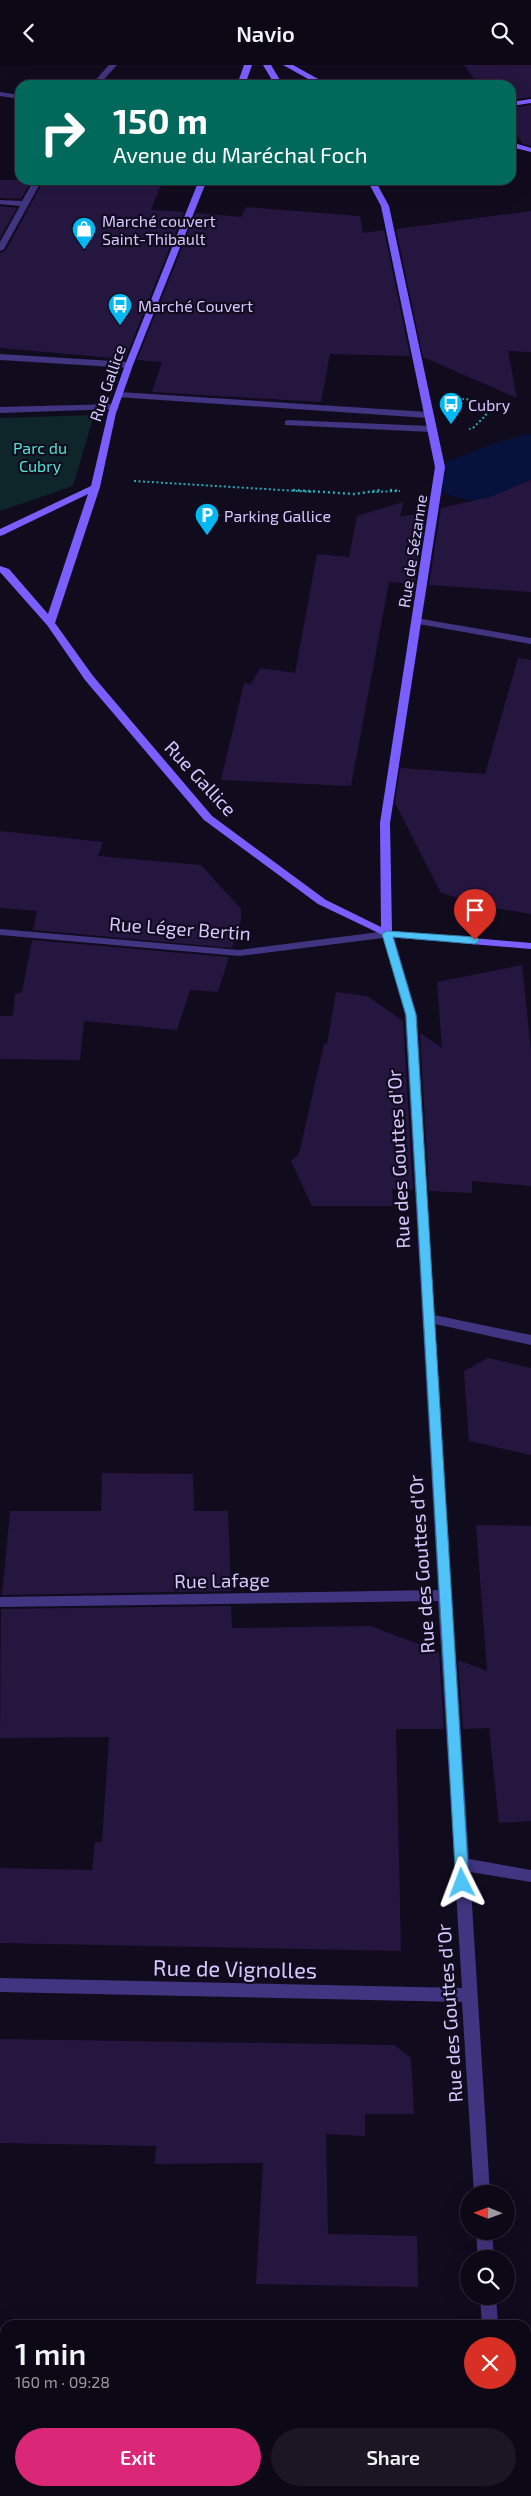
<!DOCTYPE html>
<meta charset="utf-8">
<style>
body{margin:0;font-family:"Exo 2",sans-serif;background:#1b1623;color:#f1f3f6;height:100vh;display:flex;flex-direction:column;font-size:19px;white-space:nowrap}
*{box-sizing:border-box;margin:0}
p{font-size:16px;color:#9a9aa1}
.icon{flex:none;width:28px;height:28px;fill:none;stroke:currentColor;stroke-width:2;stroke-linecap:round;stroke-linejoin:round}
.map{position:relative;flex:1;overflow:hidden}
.details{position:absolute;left:0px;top:2255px;width:531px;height:176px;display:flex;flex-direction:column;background:#0d0816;border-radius:15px 15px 0 0;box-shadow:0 5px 20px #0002,0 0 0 1px #2d2935}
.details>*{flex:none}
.banner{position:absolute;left:15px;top:15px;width:501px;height:105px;border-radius:15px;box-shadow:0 5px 20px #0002,0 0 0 1px #2d2935;background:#00695c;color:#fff;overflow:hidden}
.needle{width:32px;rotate:271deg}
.buttons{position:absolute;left:460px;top:2120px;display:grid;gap:10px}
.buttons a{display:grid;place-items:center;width:55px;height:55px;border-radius:50%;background:#0d0816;box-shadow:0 5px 20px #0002,0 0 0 1px #2d2935;font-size:25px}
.pin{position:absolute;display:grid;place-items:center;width:42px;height:42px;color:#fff;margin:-51px -21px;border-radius:50% 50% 50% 0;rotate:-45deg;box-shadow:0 0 5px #0007}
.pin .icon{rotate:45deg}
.me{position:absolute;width:55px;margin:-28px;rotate:357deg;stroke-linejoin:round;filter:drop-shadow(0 0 4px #0008)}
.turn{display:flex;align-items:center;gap:18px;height:105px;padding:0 15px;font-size:22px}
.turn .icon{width:65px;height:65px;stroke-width:2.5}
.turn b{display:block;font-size:35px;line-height:42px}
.round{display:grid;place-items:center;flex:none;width:52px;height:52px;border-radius:26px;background:#1b1623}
.head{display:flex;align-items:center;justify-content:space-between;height:85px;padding:0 15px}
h1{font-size:30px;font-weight:600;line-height:38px}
.button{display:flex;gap:10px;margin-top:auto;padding:10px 15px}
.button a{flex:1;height:58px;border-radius:30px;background:#db2777;color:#fff;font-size:20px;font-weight:600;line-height:58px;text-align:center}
.button a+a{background:#1b1623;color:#f1f3f6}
header{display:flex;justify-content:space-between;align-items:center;height:65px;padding:0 15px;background:#0d0816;font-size:22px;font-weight:600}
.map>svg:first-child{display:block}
.green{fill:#0e2629}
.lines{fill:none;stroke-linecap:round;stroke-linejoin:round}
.river{fill:#07123c;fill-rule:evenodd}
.building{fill:#251640}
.path-far1{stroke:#27a9b4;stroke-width:2;stroke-dasharray:2 2.5;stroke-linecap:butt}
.path{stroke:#27a9b4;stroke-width:2.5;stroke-dasharray:2 3;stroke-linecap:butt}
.service{fill:#413480;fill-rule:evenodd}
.minor{fill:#413480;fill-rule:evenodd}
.secondary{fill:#7a5fff;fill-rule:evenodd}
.route{fill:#4fc3f7;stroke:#337fa1}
.labels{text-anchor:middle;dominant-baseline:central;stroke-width:4.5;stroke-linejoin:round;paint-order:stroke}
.far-poi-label{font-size:16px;fill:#d6c8ff;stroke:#110b1e;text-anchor:start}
.far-street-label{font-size:16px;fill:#d6c8ff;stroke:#110b1e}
.far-park-label{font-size:16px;fill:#50e4d3;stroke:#110b1e}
.street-label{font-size:19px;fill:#d6c8ff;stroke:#110b1e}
.near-street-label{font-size:22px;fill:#d6c8ff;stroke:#110b1e}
</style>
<header><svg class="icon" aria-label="back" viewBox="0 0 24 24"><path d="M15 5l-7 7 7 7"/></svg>Navio<svg class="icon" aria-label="search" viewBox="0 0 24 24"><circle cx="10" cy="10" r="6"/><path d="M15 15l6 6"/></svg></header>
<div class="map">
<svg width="531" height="2431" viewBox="0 0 531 2431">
<rect width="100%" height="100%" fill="#110b1e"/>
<path class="green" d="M94 350 73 421 0 446V353Z"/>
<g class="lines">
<path class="river" d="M531 369V417L500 429 473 436 446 429 435 413 446 397 504 375Z"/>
</g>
<g class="building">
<path d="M464 0H531V32L511 35V20H479Z"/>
<path d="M531 40V81L523 79 511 63V43Z"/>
<path d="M0 115H32L21 134 0 133Z"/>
<path d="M44 115H163L151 145 184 147 125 294 0 283V188L6 185Z"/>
<path d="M0 141 17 143 0 173Z"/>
<path d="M246 142 360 151 363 168 384 165 410 291 330 289 321 337 152 327 162 297 137 295 196 148 241 152Z"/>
<path d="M531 146V287L508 286 517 333 423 292 396 164Z"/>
<path d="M531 415V527L429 520 441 443 490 432Z"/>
<path d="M403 437 400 452 426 447 415 519 389 517 351 721 221 715 244 618 251 619 260 603 295 608 317 489 349 492 357 451Z"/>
<path d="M518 593 531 595V849L496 843 441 828 395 738 400 703 485 709Z"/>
<path d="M0 766 103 777 98 791 201 800 241 844V856L232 883 33 865 37 846 0 843Z"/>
<path d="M32 875 229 892 218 927 190 925 177 965 84 956 80 995 0 994V951H13L15 929 22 927Z"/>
<path d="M522 900 531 986V1121L472 1116V1128L429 1126 420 968 442 983 437 917Z"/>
<path d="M336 927 367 931 403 956 413 1125 392 1124 393 1141H312L291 1096 299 1089 324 979H327Z"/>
<path d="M488 1293 531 1303V1390L469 1376 464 1306Z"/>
<path d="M102 1408 193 1409 194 1446H228L231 1526 2 1530 10 1446H101Z"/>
<path d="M476 1460 531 1461V1756L499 1758 489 1663 463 1664 458 1595 487 1606Z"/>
<path d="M231 1541 232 1563 371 1561 439 1587 444 1664H396L401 1886 0 1878V1803L92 1805 95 1777H102L109 1672 0 1673 1 1544Z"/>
<path d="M0 1974 394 1980 411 1993 414 2049H365V2071L326 2069 328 2169 417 2171 418 2222 256 2219 263 2098 155 2099 156 2081 0 2078Z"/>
</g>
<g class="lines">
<g class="path-far1">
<path d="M462 334 478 335 486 350 473 363 469 364"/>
<path d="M134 416 314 427"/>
<path d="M372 427 400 426"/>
</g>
<g class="path">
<path d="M293 425 354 429 381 425"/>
<path d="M390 425 400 426"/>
</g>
<g class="service">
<path d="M0 289 129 297 133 300 129 303 0 295Z"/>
<path d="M119 327 428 347 432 350 428 353 116 332V328Z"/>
<path d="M288 355 430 361 434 364 430 367 285 360V356Z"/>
</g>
<g class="minor">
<path d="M109 0H117L99 20H91Z"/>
<path d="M0 27 20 30V34L0 31Z"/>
<path d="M34 115H42L4 184 0 186V177L20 141 0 139V135L22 136Z"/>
<path d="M115 339 119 342 118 344 0 348V342Z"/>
<path d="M416 553 531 573V579L413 558V554Z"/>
<path d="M0 864 239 885 387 866 393 869 417 950 434 1250 531 1270V1280L435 1259 469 1794 531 1805V1817L470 1807 490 2129H474L462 1937 0 1927V1913L462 1923 438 1536 0 1542V1532L438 1525 405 950 383 873 239 891 0 870Z"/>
<path d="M476 2166H492L494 2194H478Z"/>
<path d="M480 2231H496L498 2260H482Z"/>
<rect x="491" y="2426" width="18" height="5"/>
</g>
<g class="secondary">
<path d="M244 0H252L245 20H237Z"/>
<path d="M263 0H271L283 20H275Z"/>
<path d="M283 0H293L329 20H319Z"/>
<path d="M531 34V38L511 41V37Z"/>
<path d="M511 77 531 83V87L511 82Z"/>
<path d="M199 115H207L133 300 116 348 100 422 55 558 93 611 212 751 326 835 381 862 380 758 435 402 381 141 367 115H375L389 141 445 402 390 758 392 866 531 878V884L387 872 318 839 204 755 85 615 47 560 0 507V501L9 504 48 549 88 429 3 470 0 471V464L91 421 108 348 125 300Z"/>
</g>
</g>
<path class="route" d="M387 866 475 872 480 875 475 879 393 872 416 950 469 1818 467 1822H458L456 1818 406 950 382 869Z"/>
<defs>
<symbol id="shop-pin" viewBox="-11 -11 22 30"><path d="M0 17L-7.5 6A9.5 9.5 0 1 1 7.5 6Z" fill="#00b9f3" stroke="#110b1e"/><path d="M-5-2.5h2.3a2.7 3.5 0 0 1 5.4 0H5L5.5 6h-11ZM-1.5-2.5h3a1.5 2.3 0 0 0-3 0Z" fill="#fff"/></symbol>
<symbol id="bus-pin" viewBox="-11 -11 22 30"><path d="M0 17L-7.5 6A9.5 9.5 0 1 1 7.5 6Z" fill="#00b9f3" stroke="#110b1e"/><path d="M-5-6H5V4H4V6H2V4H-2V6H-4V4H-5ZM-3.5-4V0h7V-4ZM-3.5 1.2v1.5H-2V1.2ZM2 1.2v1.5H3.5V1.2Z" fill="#fff"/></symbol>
<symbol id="parking-pin" viewBox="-11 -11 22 30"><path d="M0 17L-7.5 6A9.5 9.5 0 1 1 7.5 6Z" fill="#00b9f3" stroke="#110b1e"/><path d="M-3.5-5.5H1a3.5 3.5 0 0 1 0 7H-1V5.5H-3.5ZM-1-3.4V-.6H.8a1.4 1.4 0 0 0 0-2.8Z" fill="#fff"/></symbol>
</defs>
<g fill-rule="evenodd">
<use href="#shop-pin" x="70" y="150" width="28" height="38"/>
<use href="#bus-pin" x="106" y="226" width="28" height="38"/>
<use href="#bus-pin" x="437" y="325" width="28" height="38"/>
<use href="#parking-pin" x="193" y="436" width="28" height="38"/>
</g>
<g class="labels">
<g class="far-poi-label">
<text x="102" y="155">Marché couvert<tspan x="102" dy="18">Saint-Thibault</tspan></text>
<text x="138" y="240">Marché Couvert</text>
<text x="468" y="339">Cubry</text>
<text x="224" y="450">Parking Gallice</text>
</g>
<g class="far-street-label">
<text transform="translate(107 318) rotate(-71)">Rue Gallice</text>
<text transform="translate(412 486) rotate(-81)">Rue de Sézanne</text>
</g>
<g class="far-park-label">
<text x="40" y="382">Parc du<tspan x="40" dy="18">Cubry</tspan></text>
</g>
<g class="street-label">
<text transform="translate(201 713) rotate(47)">Rue Gallice</text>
<text transform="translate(180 863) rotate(4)">Rue Léger Bertin</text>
<text transform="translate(398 1094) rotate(-93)">Rue des Gouttes d'Or</text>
<text transform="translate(421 1499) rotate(-94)">Rue des Gouttes d'Or</text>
<text transform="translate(222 1515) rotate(-1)">Rue Lafage</text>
<text transform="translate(449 1948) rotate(-94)">Rue des Gouttes d'Or</text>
</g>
<g class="near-street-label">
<text transform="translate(235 1903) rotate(1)">Rue de Vignolles</text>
</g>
</g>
</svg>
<div class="buttons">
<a><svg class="needle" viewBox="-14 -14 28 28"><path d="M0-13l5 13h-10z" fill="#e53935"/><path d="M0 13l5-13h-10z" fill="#9a9aa1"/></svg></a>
<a><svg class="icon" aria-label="search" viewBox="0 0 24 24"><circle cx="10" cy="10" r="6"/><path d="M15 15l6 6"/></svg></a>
</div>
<div class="pin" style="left:475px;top:875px;background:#d93025"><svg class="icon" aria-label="arrive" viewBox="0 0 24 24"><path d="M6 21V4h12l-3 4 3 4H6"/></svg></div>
<svg class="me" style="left:462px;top:1818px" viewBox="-20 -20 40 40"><path d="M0-17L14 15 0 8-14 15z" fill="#4fc3f7" stroke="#fff" stroke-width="4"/></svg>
<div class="banner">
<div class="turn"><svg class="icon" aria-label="right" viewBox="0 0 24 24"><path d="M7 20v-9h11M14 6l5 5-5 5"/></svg><div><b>150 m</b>Avenue du Maréchal Foch</div></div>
</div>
<section class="details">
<div class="head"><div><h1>1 min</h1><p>160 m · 09:28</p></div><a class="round" style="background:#d93025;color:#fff"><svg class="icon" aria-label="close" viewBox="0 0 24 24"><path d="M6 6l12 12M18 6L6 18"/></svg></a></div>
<div class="button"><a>Exit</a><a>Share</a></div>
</section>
</div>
